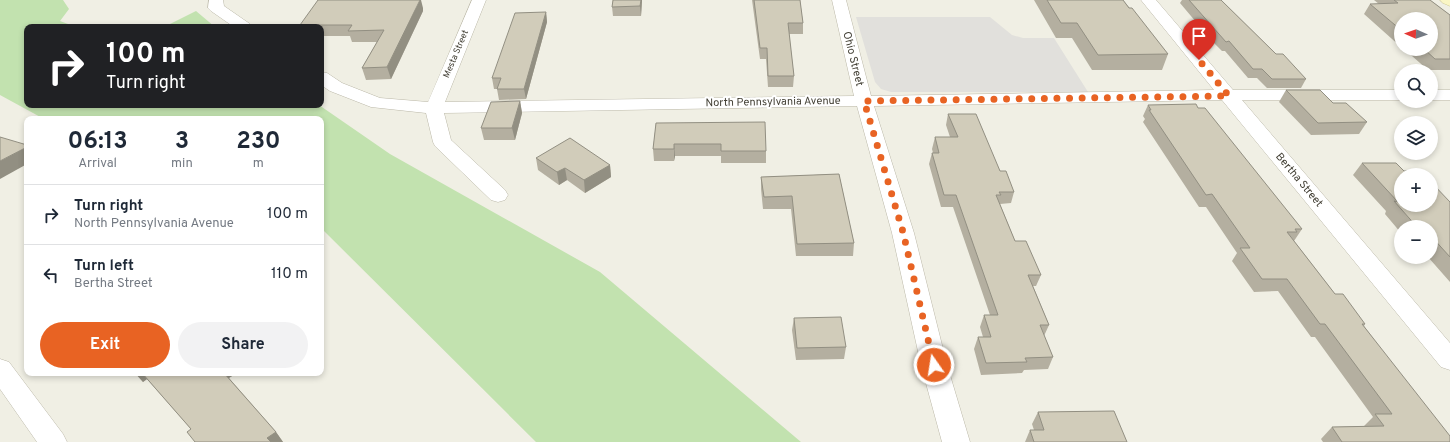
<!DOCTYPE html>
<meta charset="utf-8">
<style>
body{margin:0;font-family:Overpass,sans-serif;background:#f2f2f3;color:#1f2937;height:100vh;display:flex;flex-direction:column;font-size:15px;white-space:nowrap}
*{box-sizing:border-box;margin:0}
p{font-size:13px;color:#747a83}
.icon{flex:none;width:22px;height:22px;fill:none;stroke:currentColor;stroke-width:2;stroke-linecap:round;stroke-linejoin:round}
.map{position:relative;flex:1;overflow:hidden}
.details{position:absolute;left:24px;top:116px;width:300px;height:260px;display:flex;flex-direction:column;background:#fff;border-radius:8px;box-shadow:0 2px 6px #0003}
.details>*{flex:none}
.banner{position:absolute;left:24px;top:24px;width:300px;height:84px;border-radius:8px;box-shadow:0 2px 6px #0003;background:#202124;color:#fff;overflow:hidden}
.needle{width:26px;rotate:272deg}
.controls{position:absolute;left:1394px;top:12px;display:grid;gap:8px}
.controls a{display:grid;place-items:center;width:44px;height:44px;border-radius:50%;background:#fff;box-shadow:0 2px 6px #0003;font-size:20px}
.pin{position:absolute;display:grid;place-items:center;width:34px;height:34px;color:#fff;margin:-41px -17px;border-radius:50% 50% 50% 0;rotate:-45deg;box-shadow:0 0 4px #0007}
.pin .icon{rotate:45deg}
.me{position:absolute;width:44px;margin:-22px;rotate:347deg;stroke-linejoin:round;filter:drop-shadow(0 0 3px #0008)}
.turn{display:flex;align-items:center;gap:14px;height:84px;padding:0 16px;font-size:18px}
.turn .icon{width:52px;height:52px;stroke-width:2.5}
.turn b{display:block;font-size:28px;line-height:34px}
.eta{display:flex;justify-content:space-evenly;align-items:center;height:68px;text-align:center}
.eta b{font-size:24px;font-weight:700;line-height:28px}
.cta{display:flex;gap:8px;margin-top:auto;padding:8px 16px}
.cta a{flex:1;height:46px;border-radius:24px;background:#e86323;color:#fff;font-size:16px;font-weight:700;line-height:46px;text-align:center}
.cta a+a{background:#f2f2f3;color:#1f2937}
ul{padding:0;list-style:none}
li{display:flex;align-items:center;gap:12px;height:60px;padding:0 16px;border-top:1px solid #e0e1e3}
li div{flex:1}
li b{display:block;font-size:15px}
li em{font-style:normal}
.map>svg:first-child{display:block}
.green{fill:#c2e2af}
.parking{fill:#e1e0dc}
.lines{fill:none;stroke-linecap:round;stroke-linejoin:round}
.street-casing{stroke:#bbb8a8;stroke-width:1}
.secondary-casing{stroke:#cdc896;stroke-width:1}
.street{fill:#fff;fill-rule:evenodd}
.secondary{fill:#faf6c5;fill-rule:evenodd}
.wall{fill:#b4afa0}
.shaded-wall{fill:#928f82}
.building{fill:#d1ccba;stroke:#928f82}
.route{stroke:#e86323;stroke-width:7;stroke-dasharray:0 12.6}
.labels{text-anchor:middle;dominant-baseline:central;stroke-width:4;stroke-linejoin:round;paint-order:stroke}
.far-street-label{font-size:9px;fill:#423f34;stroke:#fff}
.street-label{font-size:11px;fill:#423f34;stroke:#fff}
</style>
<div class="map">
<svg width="1450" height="442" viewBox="0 0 1450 442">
<rect width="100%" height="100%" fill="#f0efe4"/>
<g class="green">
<path d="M0 0H63L69 9 60 21 76 27H27V105H319L390 154 600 272 801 442H536L321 228V119H44L0 95Z"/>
<path d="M196 11 215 27H164Z"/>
</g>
<path class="parking" d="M856 17H990L1012 35 1023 38H1054L1088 92H891L881 89 875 82Z"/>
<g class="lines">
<defs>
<g id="street">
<path d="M209 0H223L224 6 250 24 252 27H234L211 11 208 8Z"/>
<path d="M472 0H486L445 102 854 96 832 0H846L871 96 1214 90 1141 0H1156L1233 90H1401V100H1242L1450 343V370L1441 367 1222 100 874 106 914 233 947 365 970 442H942L921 365 892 233 857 106 444 113 451 140 505 190 508 195 505 200 498 202 491 200 435 146 433 142 426 113 371 107 330 91 321 85V72L327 73 342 83 380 98 428 102Z"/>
<rect x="1431" y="90" width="19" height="10"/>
<path d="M0 359 9 362 63 434 67 442H37L0 389Z"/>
</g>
<path id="secondary" d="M1440 0H1450V6L1443 3Z"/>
</defs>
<use href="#street" class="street-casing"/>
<use href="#secondary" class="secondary-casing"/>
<use href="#street" class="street"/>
<use href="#secondary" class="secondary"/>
</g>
<g class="wall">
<path d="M613 0H642L641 16H613L612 7Z"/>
<path d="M752 0H800L803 23V34H789L794 76 793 87H768L766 59H760Z"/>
<path d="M1034 0H1123L1168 54 1162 70H1092L1072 38H1056Z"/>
<path d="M1182 0H1221L1276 54 1306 79 1301 88H1267L1257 78H1248L1225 51H1222L1212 41 1180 3Z"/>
<path d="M1374 0H1430L1450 15V70H1428L1404 49H1431L1401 19V47L1364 14 1370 4H1379Z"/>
<path d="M423 8V11L391 79 366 80 362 68 377 42H352L350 36H321V27H301L300 25Z"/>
<path d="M546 12 547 22 526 99 499 100 497 89H494L492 78Z"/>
<path d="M1286 90 1333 103 1367 122 1359 134 1311 135 1279 102Z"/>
<path d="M520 101 522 113 515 140H484L481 128Z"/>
<path d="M1148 105 1198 108 1302 229 1294 241 1335 294 1365 324 1364 326 1450 442H1323L1321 439 1332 427 1364 426 1373 417 1315 337H1311L1278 291 1254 292 1232 261 1237 253 1206 207H1199L1143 122 1145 119 1143 116Z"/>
<path d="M948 114 1000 171 1014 192 1011 203 1000 204 1015 241 1041 275 1036 286H1033L1049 325 1044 336 1053 357 1048 369 1024 370 1022 373 981 375 974 349 978 337H983L980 327 984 315H990L953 207H941L929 164 932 153H933L932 149 935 137H950L946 125Z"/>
<path d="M656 123 766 151V163H721V156H675L674 161H654L653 149Z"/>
<path d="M536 158 610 165 611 177 585 193 567 180 559 185 538 170Z"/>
<path d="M1362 163 1404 171 1450 202V282L1428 257H1431V227H1401V233L1385 214 1386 211 1353 175Z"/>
<path d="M839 174 854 243 853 256H796L791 209H763L761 189V177Z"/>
<path d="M794 318 846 347 844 359 796 360 792 330Z"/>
<path d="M135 373H237L229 378 276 432 283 442H195L191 429 147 379 143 382Z"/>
<path d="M1038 412 1127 442H1025L1030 430H1034L1032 424Z"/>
</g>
<g class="shaded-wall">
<path d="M420 0H421L423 8V11L391 79 387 67Z"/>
<path d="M641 0H642L641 16 640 6Z"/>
<path d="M546 12 547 22 526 99 524 89Z"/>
<path d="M520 101 522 113 515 140 512 128Z"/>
<path d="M674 144 675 156 674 161Z"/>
<path d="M27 147V164L0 179V161Z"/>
<path d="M610 165 611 177 585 193 584 180Z"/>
<path d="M565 168 567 180 559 185 557 172Z"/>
<path d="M135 373H142L147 379 143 382Z"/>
<path d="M223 373H237L227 379Z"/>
<path d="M276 432 283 442H270L267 438Z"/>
</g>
<g class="building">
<path d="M318 0H420L387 67 362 68 384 30 348 31 352 25H300Z"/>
<path d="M613 0H641L640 6 612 7Z"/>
<path d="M754 0H800L803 23H788L794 76H768L767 48H760Z"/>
<path d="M1047 0H1123L1129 8H1132L1168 54 1098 55 1077 23H1061Z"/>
<path d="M1189 0H1221L1276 54H1283L1306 79H1272L1262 69H1253L1229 41 1226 42Z"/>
<path d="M1394 0H1430L1450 15V59H1435L1424 49H1431V19H1401V30L1370 4 1398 3Z"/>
<path d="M546 12 524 89H497L501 78H492L515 13Z"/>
<path d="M1286 90H1320L1333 103H1346L1367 122 1318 123Z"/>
<path d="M520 101 512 128H481L491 102Z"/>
<path d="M1196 104 1198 108H1205L1302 229H1295L1297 232H1287L1335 294H1343L1365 324H1362L1450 436V442H1342L1332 427 1384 426 1375 414H1392L1325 324H1320L1287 279H1262L1240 248H1250L1212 194 1206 195 1149 110H1151L1148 105Z"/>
<path d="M948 114H976L1000 171H1006L1014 192H999L1001 195H996L1015 241H1026L1041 275H1028L1049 325H1040L1053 357 1025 358 1027 362 986 363 978 337H991L984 315H998L956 195H944L932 153H939L935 137H958Z"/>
<path d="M765 122 766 151H721V144H674V149H653L656 123Z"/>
<path d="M0 137 27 145V147L0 161Z"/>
<path d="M570 138 610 165 584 180 565 168 557 172 536 158Z"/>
<path d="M1362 163H1396L1404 171H1420L1424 175H1401V205H1431V182L1450 202V257L1431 236V227H1417L1394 201 1398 202Z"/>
<path d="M839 174 854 243 797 244 792 196 764 197 761 177Z"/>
<path d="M841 317 846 347 797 348 794 318Z"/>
<path d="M142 373H224L276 432 267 438 271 442H195L187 432 191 429Z"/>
<path d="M1114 411 1127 442H1034L1030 430H1044L1038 412Z"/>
</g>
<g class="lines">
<path class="route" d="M934 365 903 232 864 101 1229 96 1199 60"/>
</g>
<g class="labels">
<g class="far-street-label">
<text transform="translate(456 54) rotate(-67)">Mesta Street</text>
</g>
<g class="street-label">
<text transform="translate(853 59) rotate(76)">Ohio Street</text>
<text transform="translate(773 102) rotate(-1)">North Pennsylvania Avenue</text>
<text transform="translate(1299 180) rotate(50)">Bertha Street</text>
</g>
</g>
</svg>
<div class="controls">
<a><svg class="needle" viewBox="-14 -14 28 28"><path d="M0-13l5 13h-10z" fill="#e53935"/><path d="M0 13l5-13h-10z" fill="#747a83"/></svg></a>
<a><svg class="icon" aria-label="search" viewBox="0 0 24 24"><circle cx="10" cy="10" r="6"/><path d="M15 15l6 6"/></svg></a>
<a><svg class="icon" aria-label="layers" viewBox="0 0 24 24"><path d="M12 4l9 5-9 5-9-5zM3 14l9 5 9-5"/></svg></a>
<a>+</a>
<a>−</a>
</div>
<div class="pin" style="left:1199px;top:60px;background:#d93025"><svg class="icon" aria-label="arrive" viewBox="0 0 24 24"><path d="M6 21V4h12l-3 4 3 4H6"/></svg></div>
<svg class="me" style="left:934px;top:365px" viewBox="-20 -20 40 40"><circle r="17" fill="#e86323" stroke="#fff" stroke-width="3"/><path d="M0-11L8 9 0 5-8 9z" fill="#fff"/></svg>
<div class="banner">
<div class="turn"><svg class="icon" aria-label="right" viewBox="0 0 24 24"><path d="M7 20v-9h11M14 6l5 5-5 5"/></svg><div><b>100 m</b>Turn right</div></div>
</div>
<section class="details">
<div class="eta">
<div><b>06:13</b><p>Arrival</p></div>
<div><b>3</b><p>min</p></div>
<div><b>230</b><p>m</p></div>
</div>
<ul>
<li><svg class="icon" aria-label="right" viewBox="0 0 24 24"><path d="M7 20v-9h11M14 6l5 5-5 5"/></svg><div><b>Turn right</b><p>North Pennsylvania Avenue</p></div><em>100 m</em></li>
<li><svg class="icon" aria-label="left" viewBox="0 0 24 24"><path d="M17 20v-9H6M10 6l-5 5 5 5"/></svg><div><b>Turn left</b><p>Bertha Street</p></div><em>110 m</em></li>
</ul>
<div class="cta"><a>Exit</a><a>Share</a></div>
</section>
</div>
